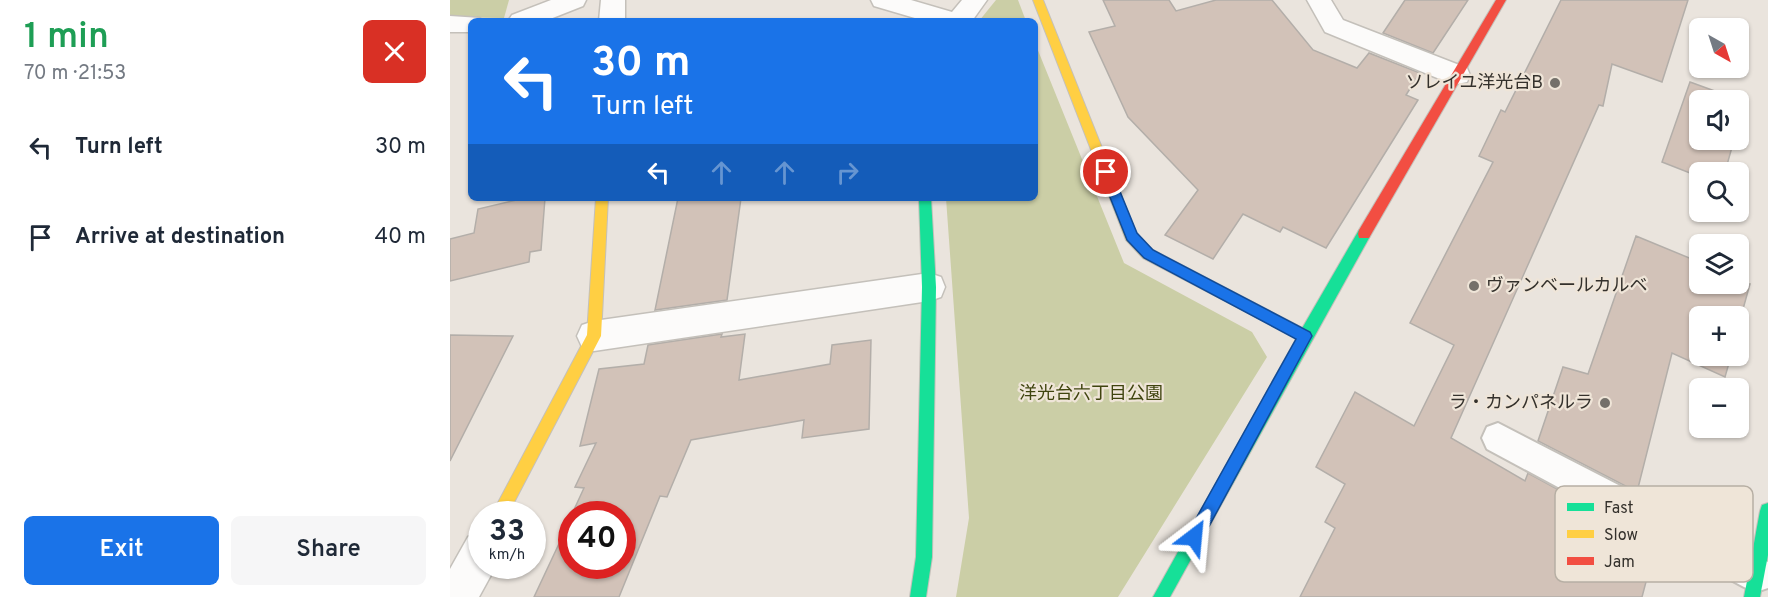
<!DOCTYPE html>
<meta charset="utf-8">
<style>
body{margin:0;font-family:Overpass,"Noto Sans JP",sans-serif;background:#f6f6f7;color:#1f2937;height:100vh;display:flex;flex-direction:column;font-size:22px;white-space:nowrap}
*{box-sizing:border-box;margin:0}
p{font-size:20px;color:#747a83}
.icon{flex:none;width:33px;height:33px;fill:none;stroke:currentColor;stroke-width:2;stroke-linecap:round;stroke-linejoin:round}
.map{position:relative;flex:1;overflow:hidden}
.drawer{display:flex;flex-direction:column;background:#fff;width:450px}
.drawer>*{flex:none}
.top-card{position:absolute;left:18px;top:18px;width:570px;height:183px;border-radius:9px;box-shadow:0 2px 4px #0004;background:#1a73e8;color:#fff;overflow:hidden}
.needle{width:39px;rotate:141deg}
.fabs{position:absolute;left:1239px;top:18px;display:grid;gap:12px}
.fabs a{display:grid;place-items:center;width:60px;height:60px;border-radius:9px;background:#fff;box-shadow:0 2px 4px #0004;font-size:30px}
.speed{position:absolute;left:18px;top:501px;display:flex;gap:12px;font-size:30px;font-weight:700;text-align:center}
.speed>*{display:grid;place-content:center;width:78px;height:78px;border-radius:50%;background:#fff;box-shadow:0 2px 4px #0004;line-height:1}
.speed small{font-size:15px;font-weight:400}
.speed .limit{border:9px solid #d22;background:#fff;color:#111}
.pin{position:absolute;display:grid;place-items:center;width:51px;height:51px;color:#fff;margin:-26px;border:3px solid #fff;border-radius:50%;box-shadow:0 2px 6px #0007}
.me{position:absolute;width:66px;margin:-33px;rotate:29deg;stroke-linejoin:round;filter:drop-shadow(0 0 4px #0008)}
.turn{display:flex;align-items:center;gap:21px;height:126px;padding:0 24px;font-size:27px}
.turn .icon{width:78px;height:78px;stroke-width:2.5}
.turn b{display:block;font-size:42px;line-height:51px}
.lanes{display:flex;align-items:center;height:57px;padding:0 24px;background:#0003;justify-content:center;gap:30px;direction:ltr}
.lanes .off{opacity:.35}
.round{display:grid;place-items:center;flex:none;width:63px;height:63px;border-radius:9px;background:#f6f6f7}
.summary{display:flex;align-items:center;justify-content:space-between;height:102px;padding:0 24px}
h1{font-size:36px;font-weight:600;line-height:45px;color:#1e9e55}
.button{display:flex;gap:12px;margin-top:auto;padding:12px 24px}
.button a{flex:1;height:69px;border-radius:9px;background:#1a73e8;color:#fff;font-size:24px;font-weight:600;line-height:69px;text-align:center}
.button a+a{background:#f6f6f7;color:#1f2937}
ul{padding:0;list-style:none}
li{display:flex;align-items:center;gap:18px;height:90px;padding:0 24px}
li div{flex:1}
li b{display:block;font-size:22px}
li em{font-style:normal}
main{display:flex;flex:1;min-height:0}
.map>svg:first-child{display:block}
.green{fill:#cbcea6}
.building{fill:#d2c2b8;stroke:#b3aea9;stroke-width:1.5}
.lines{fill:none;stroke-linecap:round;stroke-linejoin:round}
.lane-casing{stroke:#c4c0ba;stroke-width:4}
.street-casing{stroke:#c4c0ba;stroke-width:3}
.fast-casing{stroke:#c4c0ba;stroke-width:2}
.slow-casing{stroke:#c4c0ba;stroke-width:2}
.jam-casing{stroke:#c4c0ba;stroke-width:2}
.lane{fill:#fcfbfa;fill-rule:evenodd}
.street{fill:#fcfbfa;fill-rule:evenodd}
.fast{fill:#16e098;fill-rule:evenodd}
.slow{fill:#ffcf43;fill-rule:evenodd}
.jam{fill:#f24e42;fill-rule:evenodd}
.route{fill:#1a73e8;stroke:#114b97;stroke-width:1.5}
.poi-dot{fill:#74706a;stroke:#efe5d8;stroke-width:2}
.labels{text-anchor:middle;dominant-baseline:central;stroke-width:4.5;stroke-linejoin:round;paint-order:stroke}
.poi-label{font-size:18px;fill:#34312c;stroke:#efe5d8;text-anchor:end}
.park-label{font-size:18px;fill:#3f440e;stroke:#efe5d8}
.key{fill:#efe5d8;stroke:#b7afa4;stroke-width:1.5}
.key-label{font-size:16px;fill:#34312c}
</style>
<main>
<section class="drawer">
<div class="summary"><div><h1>1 min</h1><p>70 m · 21:53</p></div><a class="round" style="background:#d93025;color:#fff"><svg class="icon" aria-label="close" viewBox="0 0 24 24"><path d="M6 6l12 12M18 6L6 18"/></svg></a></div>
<ul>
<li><svg class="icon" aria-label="left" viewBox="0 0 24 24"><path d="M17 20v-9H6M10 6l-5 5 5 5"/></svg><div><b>Turn left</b></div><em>30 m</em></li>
<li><svg class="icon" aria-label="arrive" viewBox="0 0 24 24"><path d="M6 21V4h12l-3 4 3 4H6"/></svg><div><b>Arrive at destination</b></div><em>40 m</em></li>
</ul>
<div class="button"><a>Exit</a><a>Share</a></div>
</section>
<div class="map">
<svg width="1318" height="597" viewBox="0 0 1318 597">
<rect width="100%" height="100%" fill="#eae4dd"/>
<g class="green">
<path d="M0 0H59L54 18 0 17Z"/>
<path d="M546 0H568L576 21H529Z"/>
<path d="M585 43 674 263 802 332 817 357 668 597H506L519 518 496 198H585Z"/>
</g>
<g class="building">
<path d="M653 0H719L726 11 766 0H822L863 50 907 68 919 53 970 73 956 95 968 100 876 248 833 227 830 232 793 214 763 259 715 235 748 190 678 117 639 32 665 26Z"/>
<path d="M955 0H1018L983 53 933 33Z"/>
<path d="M1111 0H1238L1212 82 1162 64 1153 106 1149 105 1001 438 1075 481 1078 473 1178 528 1177 533 1205 548 1192 597H850L885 528 875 522 895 484 866 467 905 392 964 426 1004 345 960 323 1043 162 1029 156 1051 110 1055 112Z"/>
<path d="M1240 82 1295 102 1288 124V100H1250V140H1284L1275 172H1250V177L1212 162Z"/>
<path d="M75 198H95L91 250 80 252 79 262 0 281V239L24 233 28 209Z"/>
<path d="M228 198H291L277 300 205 310Z"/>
<path d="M1186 236 1249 262 1243 284H1300L1288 327V316H1250V356H1281L1275 377 1222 353 1187 492 1088 441 1113 367 1138 374Z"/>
<path d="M272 334 271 337 295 334 289 380 380 364 382 345 421 340 419 429 352 438 354 420 241 440 217 497 210 496 169 597H84L122 516V566H172V514H122L134 488 125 487 146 443 130 446 149 369 194 364 198 345Z"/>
<path d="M0 335 63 336 0 461Z"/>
</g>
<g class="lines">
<defs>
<path id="lane" d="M1048 423 1318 562V588L1306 592 1294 587 1037 449 1032 438 1037 427Z"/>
<g id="street">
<path d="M101 0H136L133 6 95 21H58L62 15Z"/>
<path d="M151 0H175V21H149Z"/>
<path d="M421 0H461L502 12 512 0H537L522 21H475L424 6Z"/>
<path d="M857 0H881L893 20 1017 68 1020 75 1017 82 1007 84 997 82 875 32Z"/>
<path d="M0 16 30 18 32 21H21V32H0Z"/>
<path d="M479 273 491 277 495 287 491 297 479 301 144 351 132 347 127 336 132 325 144 321Z"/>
<path d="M32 531V566H46L29 597H0V569L18 537Z"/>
</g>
<g id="fast">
<path d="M469 198H481L486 287 482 557 476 597H460L466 557 472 287Z"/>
<path d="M914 229 919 230 920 234 919 238 720 597H703L850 332 909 230Z"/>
<path d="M1318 503V555L1310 597H1294L1310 511 1312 505Z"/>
</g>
<g id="slow">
<path d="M583 0H593L686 233 703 250 860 332 862 336 860 340 855 342 850 340 693 258 676 240Z"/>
<path d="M146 198H158L151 336 58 514H42L137 335Z"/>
</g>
<path id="jam" d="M1046 0H1056L919 238H909L908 234 909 230Z"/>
</defs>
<use href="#lane" class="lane-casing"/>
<use href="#street" class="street-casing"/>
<use href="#fast" class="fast-casing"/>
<use href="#slow" class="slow-casing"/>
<use href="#jam" class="jam-casing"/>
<use href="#lane" class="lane"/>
<use href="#street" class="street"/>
<use href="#fast" class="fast"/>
<use href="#slow" class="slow"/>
<use href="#jam" class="jam"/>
</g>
<path class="route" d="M656 167 662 172 687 233 703 250 860 332 862 336 750 543 744 545 739 543 736 537 739 531 846 339 694 258 677 240 650 172Z"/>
<g class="poi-dot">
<circle cx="1105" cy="83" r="6"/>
<circle cx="1024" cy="286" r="6"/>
<circle cx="1155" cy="403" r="6"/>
</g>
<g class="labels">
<g class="poi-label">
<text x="1093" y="83">ソレイユ洋光台B</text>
<text x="1036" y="286" text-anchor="start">ヴァンベールカルベ</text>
<text x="1143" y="403">ラ・カンパネルラ</text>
</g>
<g class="park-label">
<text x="641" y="394">洋光台六丁目公園</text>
</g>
</g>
<rect x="1105" y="486" width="198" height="96" rx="9" class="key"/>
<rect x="1117" y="503" width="27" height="8" fill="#16e098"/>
<rect x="1117" y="530" width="27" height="8" fill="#ffcf43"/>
<rect x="1117" y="557" width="27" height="8" fill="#f24e42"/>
<g class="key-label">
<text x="1154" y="513">Fast</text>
<text x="1154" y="540">Slow</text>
<text x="1154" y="567">Jam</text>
</g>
</svg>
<div class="fabs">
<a><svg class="needle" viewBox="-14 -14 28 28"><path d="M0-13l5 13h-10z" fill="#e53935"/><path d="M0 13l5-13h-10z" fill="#747a83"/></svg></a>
<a><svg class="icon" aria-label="sound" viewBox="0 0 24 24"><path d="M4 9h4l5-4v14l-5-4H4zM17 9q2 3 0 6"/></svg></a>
<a><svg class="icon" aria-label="search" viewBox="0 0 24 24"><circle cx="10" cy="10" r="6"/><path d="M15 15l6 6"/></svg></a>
<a><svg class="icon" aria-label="layers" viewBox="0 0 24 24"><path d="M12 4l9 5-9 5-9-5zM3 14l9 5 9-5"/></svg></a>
<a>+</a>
<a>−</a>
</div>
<div class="speed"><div>33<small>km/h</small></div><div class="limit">40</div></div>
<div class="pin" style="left:656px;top:172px;background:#d93025"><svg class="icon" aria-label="arrive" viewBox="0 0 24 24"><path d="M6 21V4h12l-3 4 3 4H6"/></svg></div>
<svg class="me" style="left:744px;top:537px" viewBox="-20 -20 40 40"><path d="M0-17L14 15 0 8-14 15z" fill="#1a73e8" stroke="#fff" stroke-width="4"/></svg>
<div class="top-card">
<div class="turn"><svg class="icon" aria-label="left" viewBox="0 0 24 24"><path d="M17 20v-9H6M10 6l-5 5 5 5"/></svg><div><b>30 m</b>Turn left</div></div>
<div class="lanes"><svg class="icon" aria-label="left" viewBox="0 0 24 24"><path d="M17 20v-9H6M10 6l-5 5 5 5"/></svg><svg class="icon off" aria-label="ahead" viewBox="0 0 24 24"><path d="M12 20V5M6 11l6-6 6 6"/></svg><svg class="icon off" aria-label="ahead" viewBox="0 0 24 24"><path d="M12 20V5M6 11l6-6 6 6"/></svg><svg class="icon off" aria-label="right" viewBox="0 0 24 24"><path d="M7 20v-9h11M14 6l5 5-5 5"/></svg></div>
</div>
</div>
</main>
